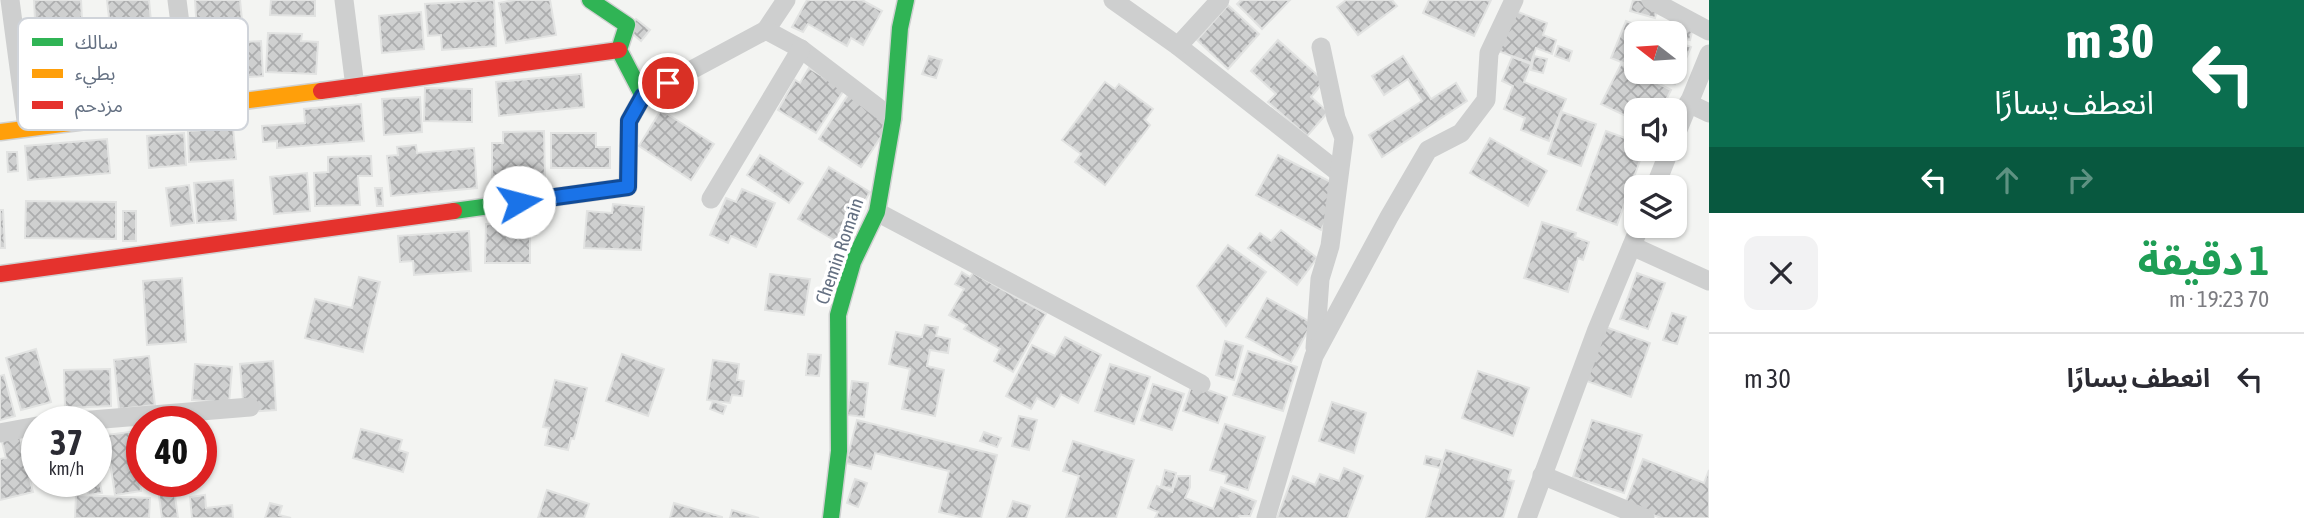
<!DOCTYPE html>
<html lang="ar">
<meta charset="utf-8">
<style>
body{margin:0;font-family:"Asap Condensed","Noto Sans Arabic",sans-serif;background:#f2f2f3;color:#2b2b33;direction:rtl;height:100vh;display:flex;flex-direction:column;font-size:26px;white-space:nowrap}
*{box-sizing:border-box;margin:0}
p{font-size:23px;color:#7c7c81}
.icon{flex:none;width:38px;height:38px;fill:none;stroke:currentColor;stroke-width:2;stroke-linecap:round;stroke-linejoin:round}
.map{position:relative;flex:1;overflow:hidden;direction:ltr}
.sheet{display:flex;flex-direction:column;background:#fff;width:595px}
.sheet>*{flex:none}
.top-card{background:#0b6e4f;color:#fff;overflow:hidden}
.needle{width:46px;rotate:287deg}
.buttons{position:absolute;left:1624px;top:21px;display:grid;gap:14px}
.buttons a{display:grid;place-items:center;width:63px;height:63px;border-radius:14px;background:#fff;box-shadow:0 2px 5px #0004;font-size:35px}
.speed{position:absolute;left:21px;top:406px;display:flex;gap:14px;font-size:35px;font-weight:700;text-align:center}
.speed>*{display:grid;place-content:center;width:91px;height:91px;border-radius:50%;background:#fff;box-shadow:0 2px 5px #0004;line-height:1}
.speed small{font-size:18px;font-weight:400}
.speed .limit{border:10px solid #d22;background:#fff;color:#111}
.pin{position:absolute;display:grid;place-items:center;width:60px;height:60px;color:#fff;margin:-30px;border:4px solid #fff;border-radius:50%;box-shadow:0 2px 7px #0007}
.me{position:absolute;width:77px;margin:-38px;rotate:82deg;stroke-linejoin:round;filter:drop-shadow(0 0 5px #0008)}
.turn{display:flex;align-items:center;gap:24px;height:147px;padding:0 35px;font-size:32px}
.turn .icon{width:91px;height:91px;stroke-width:2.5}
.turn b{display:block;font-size:49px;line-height:60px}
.lanes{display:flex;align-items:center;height:66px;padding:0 35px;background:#0003;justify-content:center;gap:35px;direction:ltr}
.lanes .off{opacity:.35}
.round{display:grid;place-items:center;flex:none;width:74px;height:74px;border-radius:14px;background:#f2f2f3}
.overview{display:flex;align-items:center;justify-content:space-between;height:119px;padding:0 35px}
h1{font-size:42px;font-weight:700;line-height:52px;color:#1e9e55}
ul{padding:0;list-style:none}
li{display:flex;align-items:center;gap:21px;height:91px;padding:0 35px;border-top:2px solid #e1e1e2}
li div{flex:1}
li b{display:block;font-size:26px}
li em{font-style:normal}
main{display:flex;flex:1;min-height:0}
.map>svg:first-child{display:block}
.building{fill:url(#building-cross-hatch);stroke:#e2e3e2;stroke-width:2}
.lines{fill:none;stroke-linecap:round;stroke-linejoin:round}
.fast-casing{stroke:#d0d1d1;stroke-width:19}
.slow-casing{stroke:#d0d1d1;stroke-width:19}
.jam-casing{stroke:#d0d1d1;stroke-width:19}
.street{stroke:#cecfcf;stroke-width:19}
.fast{stroke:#30b455;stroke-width:16}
.slow{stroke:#ff9f0a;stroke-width:16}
.jam{stroke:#e5322d;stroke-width:16}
.route-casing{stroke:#114b97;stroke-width:18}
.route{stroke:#1a73e8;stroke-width:12}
.labels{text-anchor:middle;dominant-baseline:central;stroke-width:7;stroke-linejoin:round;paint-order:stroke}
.street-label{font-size:19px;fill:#647082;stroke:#fff}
.key{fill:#fff;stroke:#d0d4da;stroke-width:2}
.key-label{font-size:19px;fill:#647082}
</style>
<main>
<section class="sheet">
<div class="top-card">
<div class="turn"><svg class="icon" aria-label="left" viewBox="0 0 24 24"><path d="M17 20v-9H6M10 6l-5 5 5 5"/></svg><div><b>30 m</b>انعطف يسارًا</div></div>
<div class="lanes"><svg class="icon" aria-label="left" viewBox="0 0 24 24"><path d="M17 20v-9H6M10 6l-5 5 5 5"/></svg><svg class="icon off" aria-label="ahead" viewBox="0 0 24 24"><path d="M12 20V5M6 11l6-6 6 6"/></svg><svg class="icon off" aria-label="right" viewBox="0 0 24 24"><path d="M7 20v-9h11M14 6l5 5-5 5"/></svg></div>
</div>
<div class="overview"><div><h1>1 دقيقة</h1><p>70 m · 19:23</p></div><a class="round"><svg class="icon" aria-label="close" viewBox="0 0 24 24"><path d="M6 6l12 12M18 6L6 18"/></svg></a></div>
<ul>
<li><svg class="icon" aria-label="left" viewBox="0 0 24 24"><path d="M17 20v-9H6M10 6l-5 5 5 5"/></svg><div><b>انعطف يسارًا</b></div><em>30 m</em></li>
</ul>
</section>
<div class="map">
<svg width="1709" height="518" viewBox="0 0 1709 518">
<defs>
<pattern id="building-cross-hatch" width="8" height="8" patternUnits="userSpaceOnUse" patternTransform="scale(1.75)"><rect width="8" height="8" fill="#cfd0d0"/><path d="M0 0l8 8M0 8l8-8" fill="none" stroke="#acadae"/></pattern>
</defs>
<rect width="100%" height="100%" fill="#f3f4f2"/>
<g class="building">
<path d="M34 0H81L82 20 92 19 94 40 43 44 41 19H35Z"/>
<path d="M107 0H149L152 32 111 36Z"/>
<path d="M195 0H240L243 30 197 33Z"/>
<path d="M271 0H315V16L270 15Z"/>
<path d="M494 0 496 46 442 50 441 35 428 36 425 4Z"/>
<path d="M514 0H550L556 35 506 43 499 3Z"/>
<path d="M807 0H862L882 11 863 45 851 38 847 46 808 24 803 32 792 27Z"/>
<path d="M1241 0H1290L1262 29 1237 4Z"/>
<path d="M1346 0H1392L1397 6 1358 35 1337 7Z"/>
<path d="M1429 0H1491L1474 36 1423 13Z"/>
<path d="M1633 0H1644L1659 4 1655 18 1630 11Z"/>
<path d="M1228 5 1259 34 1228 69 1197 40Z"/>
<path d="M1513 10 1547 23 1543 35 1556 40 1552 54 1536 48 1531 63 1498 51Z"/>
<path d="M421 12 424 49 382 53 379 16Z"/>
<path d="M636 19 650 30 641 41 627 29Z"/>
<path d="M1626 21 1656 33H1636V68L1611 58Z"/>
<path d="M1666 23 1693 28 1690 40 1675 37V33H1664Z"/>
<path d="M268 33 302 34 301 41 318 42 316 74 266 72Z"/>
<path d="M1278 40 1324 81 1311 97 1328 112 1307 136 1268 102 1276 94 1251 71Z"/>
<path d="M261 41 263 76 213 80 211 65 218 64 217 44Z"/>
<path d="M1675 41 1691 47 1675 84 1645 72H1675Z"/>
<path d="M1558 46 1572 51 1569 61 1555 56Z"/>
<path d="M929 56 942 60 936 78 922 74Z"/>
<path d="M1403 56 1431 99 1456 83 1467 101 1382 157 1369 135 1422 101 1408 79 1384 95 1372 76Z"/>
<path d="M1534 56 1547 59 1543 73 1531 70Z"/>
<path d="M1512 57 1531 64 1524 82 1566 99 1549 141 1521 130 1525 118 1504 109 1513 86 1502 81Z"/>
<path d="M1621 64 1671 90 1661 110H1636V121L1601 104Z"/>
<path d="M809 68 844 90 816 133 778 110 795 80 800 83Z"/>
<path d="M581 74 584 107 499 116 496 82Z"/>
<path d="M1105 82 1115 89 1119 84 1153 109 1145 120 1150 125 1105 185 1075 162 1081 154 1062 140Z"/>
<path d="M425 88 472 89V122L424 121Z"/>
<path d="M850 92 892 120 861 167 819 139Z"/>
<path d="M420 97 422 132 384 135 382 99Z"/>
<path d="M361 104 364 141 277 148V141L263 142 262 126 305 123 304 109Z"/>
<path d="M661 110 714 144 691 180 639 146Z"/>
<path d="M1562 112 1596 124 1581 166 1548 154Z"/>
<path d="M233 128 236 159 189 162 188 131Z"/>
<path d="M544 131 545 177H492V143H503V132Z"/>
<path d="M1606 131 1636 142V149H1644L1617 225 1577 210Z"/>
<path d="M184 133 186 165 149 168 147 136Z"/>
<path d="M551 133H596V147H610V168H551Z"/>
<path d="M1490 138 1547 171 1528 206 1470 173Z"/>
<path d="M107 139 110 173 28 180 25 146Z"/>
<path d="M416 145 417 153 474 148 477 188 391 196 387 156 398 155 397 147Z"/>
<path d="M7 152H17L18 171 8 172Z"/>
<path d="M760 155 803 183 789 203 747 175Z"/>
<path d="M1278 155 1331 182 1330 213 1321 230 1256 195Z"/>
<path d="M371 156 372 176H358L360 205 315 206 314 173 328 172V157Z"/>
<path d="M829 167 870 192 839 243 798 219Z"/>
<path d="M307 173 310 211 274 214 270 177Z"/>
<path d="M233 180 236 220 197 223 194 183Z"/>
<path d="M189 185 194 223 171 226 166 188Z"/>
<path d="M375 188H382L383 206H377Z"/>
<path d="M742 189 775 203 756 247 731 236 728 243 710 235 726 198 736 202Z"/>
<path d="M26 201 116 202V239L25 238Z"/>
<path d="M613 204 644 207 641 250 584 248 587 211 612 213Z"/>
<path d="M1675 209 1682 212 1673 230 1665 226H1675Z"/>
<path d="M0 210H3L5 248H0Z"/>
<rect x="123" y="211" width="13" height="30"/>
<path d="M1542 222 1576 233 1575 237 1589 242 1583 260 1578 258 1568 292 1524 278Z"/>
<path d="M486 224 530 225V263H485Z"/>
<path d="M1281 230 1317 258 1297 285 1248 248 1260 233 1271 241Z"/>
<path d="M469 231 471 271 414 275 413 261 400 262 398 236Z"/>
<path d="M1228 245 1266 272 1226 326 1197 286Z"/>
<path d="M962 272 970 277 973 273 1046 314 1013 372 994 361 1000 349 964 329 967 325 949 315 964 289 955 284Z"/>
<path d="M1637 273 1665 283 1648 329 1620 319Z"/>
<path d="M770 274 810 279 804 315 765 310Z"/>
<path d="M359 277 380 282 363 352 305 338 315 299 352 308Z"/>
<path d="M182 278 186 342 147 345 143 281Z"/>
<path d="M1267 298 1312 323 1291 362 1246 337Z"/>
<path d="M1672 313 1686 317 1677 344 1663 340Z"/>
<path d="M925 325 938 327 936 336 950 339 948 353 930 350 927 366 944 370 935 416 902 409 910 369 889 364 896 332 922 337Z"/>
<path d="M1600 325 1650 343 1631 397 1581 379Z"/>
<path d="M1065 337 1101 355 1078 403 1061 394 1054 407 1037 398 1031 409 1006 396 1032 345 1055 356Z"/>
<path d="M1225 341 1243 346 1234 380 1216 375Z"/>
<path d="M36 349 51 402 21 410 6 358Z"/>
<path d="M1248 351 1297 367 1283 411 1233 395Z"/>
<path d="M622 354 664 369 648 416 606 401Z"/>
<path d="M808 354 821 355 819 376 806 375Z"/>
<path d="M149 356 155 405 119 409 114 360Z"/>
<path d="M713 360 739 364 737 380 744 381 742 396 732 395 730 403 707 400Z"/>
<path d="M273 361 276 410 244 412 240 364Z"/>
<path d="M195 364 232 367 229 403 192 400Z"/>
<path d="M1110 364 1150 377 1134 424 1095 411Z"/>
<path d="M110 369 111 406 65 408 64 370Z"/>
<path d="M1478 371 1529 388 1513 436 1462 418Z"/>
<path d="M4 375 15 416 0 420V376Z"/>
<path d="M555 380 587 388 574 439 571 438 568 450 545 445 549 428 543 427Z"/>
<path d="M852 381 868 383 864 417 847 415Z"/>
<path d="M1153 384 1184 394 1172 430 1141 420Z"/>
<path d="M1192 384 1227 397 1218 423 1183 411Z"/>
<path d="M713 401 726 406 723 414 710 409Z"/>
<path d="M1332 402 1366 413 1354 453 1319 441Z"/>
<path d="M1019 416 1037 420 1029 450 1012 446Z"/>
<path d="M857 420 997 455 981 518H965L939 512 949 471 875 453 871 469 846 463Z"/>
<path d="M1592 420 1642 435 1624 493 1573 477Z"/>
<path d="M1225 424 1265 437 1248 490 1225 483 1227 475 1210 470Z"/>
<path d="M361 429 402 440 399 450 408 453 403 472 353 458Z"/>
<path d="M137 431 142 462V481H146L140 482 141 491 115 495 106 435Z"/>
<path d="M984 432 1001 438 997 447 980 441Z"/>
<path d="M19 433 33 492 0 500V459L6 458 1 438Z"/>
<path d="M102 433 109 467 97 469 102 493 88 495 86 481H96V434Z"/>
<path d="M201 435H208L211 472H201Z"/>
<path d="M1073 441 1134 460 1116 518H1066L1079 476 1063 471Z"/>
<path d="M1446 450 1511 470 1508 480 1514 481 1503 518H1426Z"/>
<path d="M1426 456 1442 460 1440 468 1424 464Z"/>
<path d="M1643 459 1704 483 1709 470V518H1661L1625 504Z"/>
<path d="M1344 468 1363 476 1347 518H1277L1293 476 1315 485 1320 474 1339 481Z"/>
<path d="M1165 470 1176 473 1172 489 1161 486Z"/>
<path d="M1178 476H1190V487L1185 498 1213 509 1221 487 1256 501 1250 516H1239L1238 518H1155L1158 512 1148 508 1157 486 1172 492Z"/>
<path d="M855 479 867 483 858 507 847 503Z"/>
<path d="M157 481H173L178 518H162Z"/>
<path d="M547 490 589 504 584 518H538Z"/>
<path d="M76 495 150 498 149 518H75Z"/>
<path d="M205 495 206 508 232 505 233 518H192L190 497Z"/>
<path d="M1013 501 1030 506 1026 518H1007Z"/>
<path d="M270 503 282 506 279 515 291 518H265Z"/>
<path d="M674 503 722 517V518H670Z"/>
<path d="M732 510 759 518H730Z"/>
</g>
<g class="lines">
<defs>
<g id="fast">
<path d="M454 211 628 187 629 121 643 96 619 50 627 25 590 0"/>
<path d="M831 518 839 451 838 315 853 262 877 212 893 119 900 28 906 0"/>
</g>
<path id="slow" d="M0 132 321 91"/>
<g id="jam">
<path d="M321 91 619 50"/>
<path d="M0 274 454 211"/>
</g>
</defs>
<use href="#fast" class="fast-casing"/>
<use href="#slow" class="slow-casing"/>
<use href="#jam" class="jam-casing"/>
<g class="street">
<path d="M10 0 27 128"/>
<path d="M177 0 191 109"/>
<path d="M344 0 355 87"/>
<path d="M1113 0 1178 46 1338 172"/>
<path d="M1651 0 1709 31"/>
<path d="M766 30 786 0"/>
<path d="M1178 46 1220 0"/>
<path d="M643 96 766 30 801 49 893 119"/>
<path d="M1688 103 1709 113"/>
<path d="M1675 137 1709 54"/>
<path d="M1655 187 1670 149"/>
<path d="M711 199 801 49"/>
<path d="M877 212 1201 384"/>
<path d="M1632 246 1709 281"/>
<path d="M1315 348 1320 279 1330 246 1344 138 1336 118 1321 47"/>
<path d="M67 422 250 407"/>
<path d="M0 433 37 426"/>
<path d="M1542 475 1645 518"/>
<path d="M1266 518 1314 356 1389 217 1428 150 1461 133 1486 100 1489 53 1514 0"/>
<path d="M1527 518 1596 332 1640 226"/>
</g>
<use href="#fast" class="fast"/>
<use href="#slow" class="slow"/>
<use href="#jam" class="jam"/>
</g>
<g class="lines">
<defs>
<path id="route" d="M519 202 628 187 629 121 643 96 668 83"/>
</defs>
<use href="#route" class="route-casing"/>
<use href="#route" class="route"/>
</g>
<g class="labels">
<g class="street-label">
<text transform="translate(839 251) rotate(-71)">Chemin Romain</text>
</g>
</g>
<rect x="18" y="18" width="230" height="112" rx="10" class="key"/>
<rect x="32" y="38" width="31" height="8" fill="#30b455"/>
<rect x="32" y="69" width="31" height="9" fill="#ff9f0a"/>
<rect x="32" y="101" width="31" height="8" fill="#e5322d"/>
<g class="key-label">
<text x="75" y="49">سالك</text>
<text x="75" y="80">بطيء</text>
<text x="75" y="112">مزدحم</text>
</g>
</svg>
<div class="buttons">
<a><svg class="needle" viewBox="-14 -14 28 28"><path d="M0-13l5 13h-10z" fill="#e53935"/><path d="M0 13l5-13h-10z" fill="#7c7c81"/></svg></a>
<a><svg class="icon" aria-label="sound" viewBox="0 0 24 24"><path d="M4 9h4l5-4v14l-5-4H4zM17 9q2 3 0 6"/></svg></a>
<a><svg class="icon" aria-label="layers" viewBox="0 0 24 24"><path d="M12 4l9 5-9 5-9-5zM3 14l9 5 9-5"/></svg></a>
</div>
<div class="speed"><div>37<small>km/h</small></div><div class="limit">40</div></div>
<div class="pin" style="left:668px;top:83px;background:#d93025"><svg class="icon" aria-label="arrive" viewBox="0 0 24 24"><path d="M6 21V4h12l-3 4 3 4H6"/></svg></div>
<svg class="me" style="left:519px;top:202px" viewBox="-20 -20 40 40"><circle r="19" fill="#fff"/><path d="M0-13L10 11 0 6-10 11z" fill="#1a73e8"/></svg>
</div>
</main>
